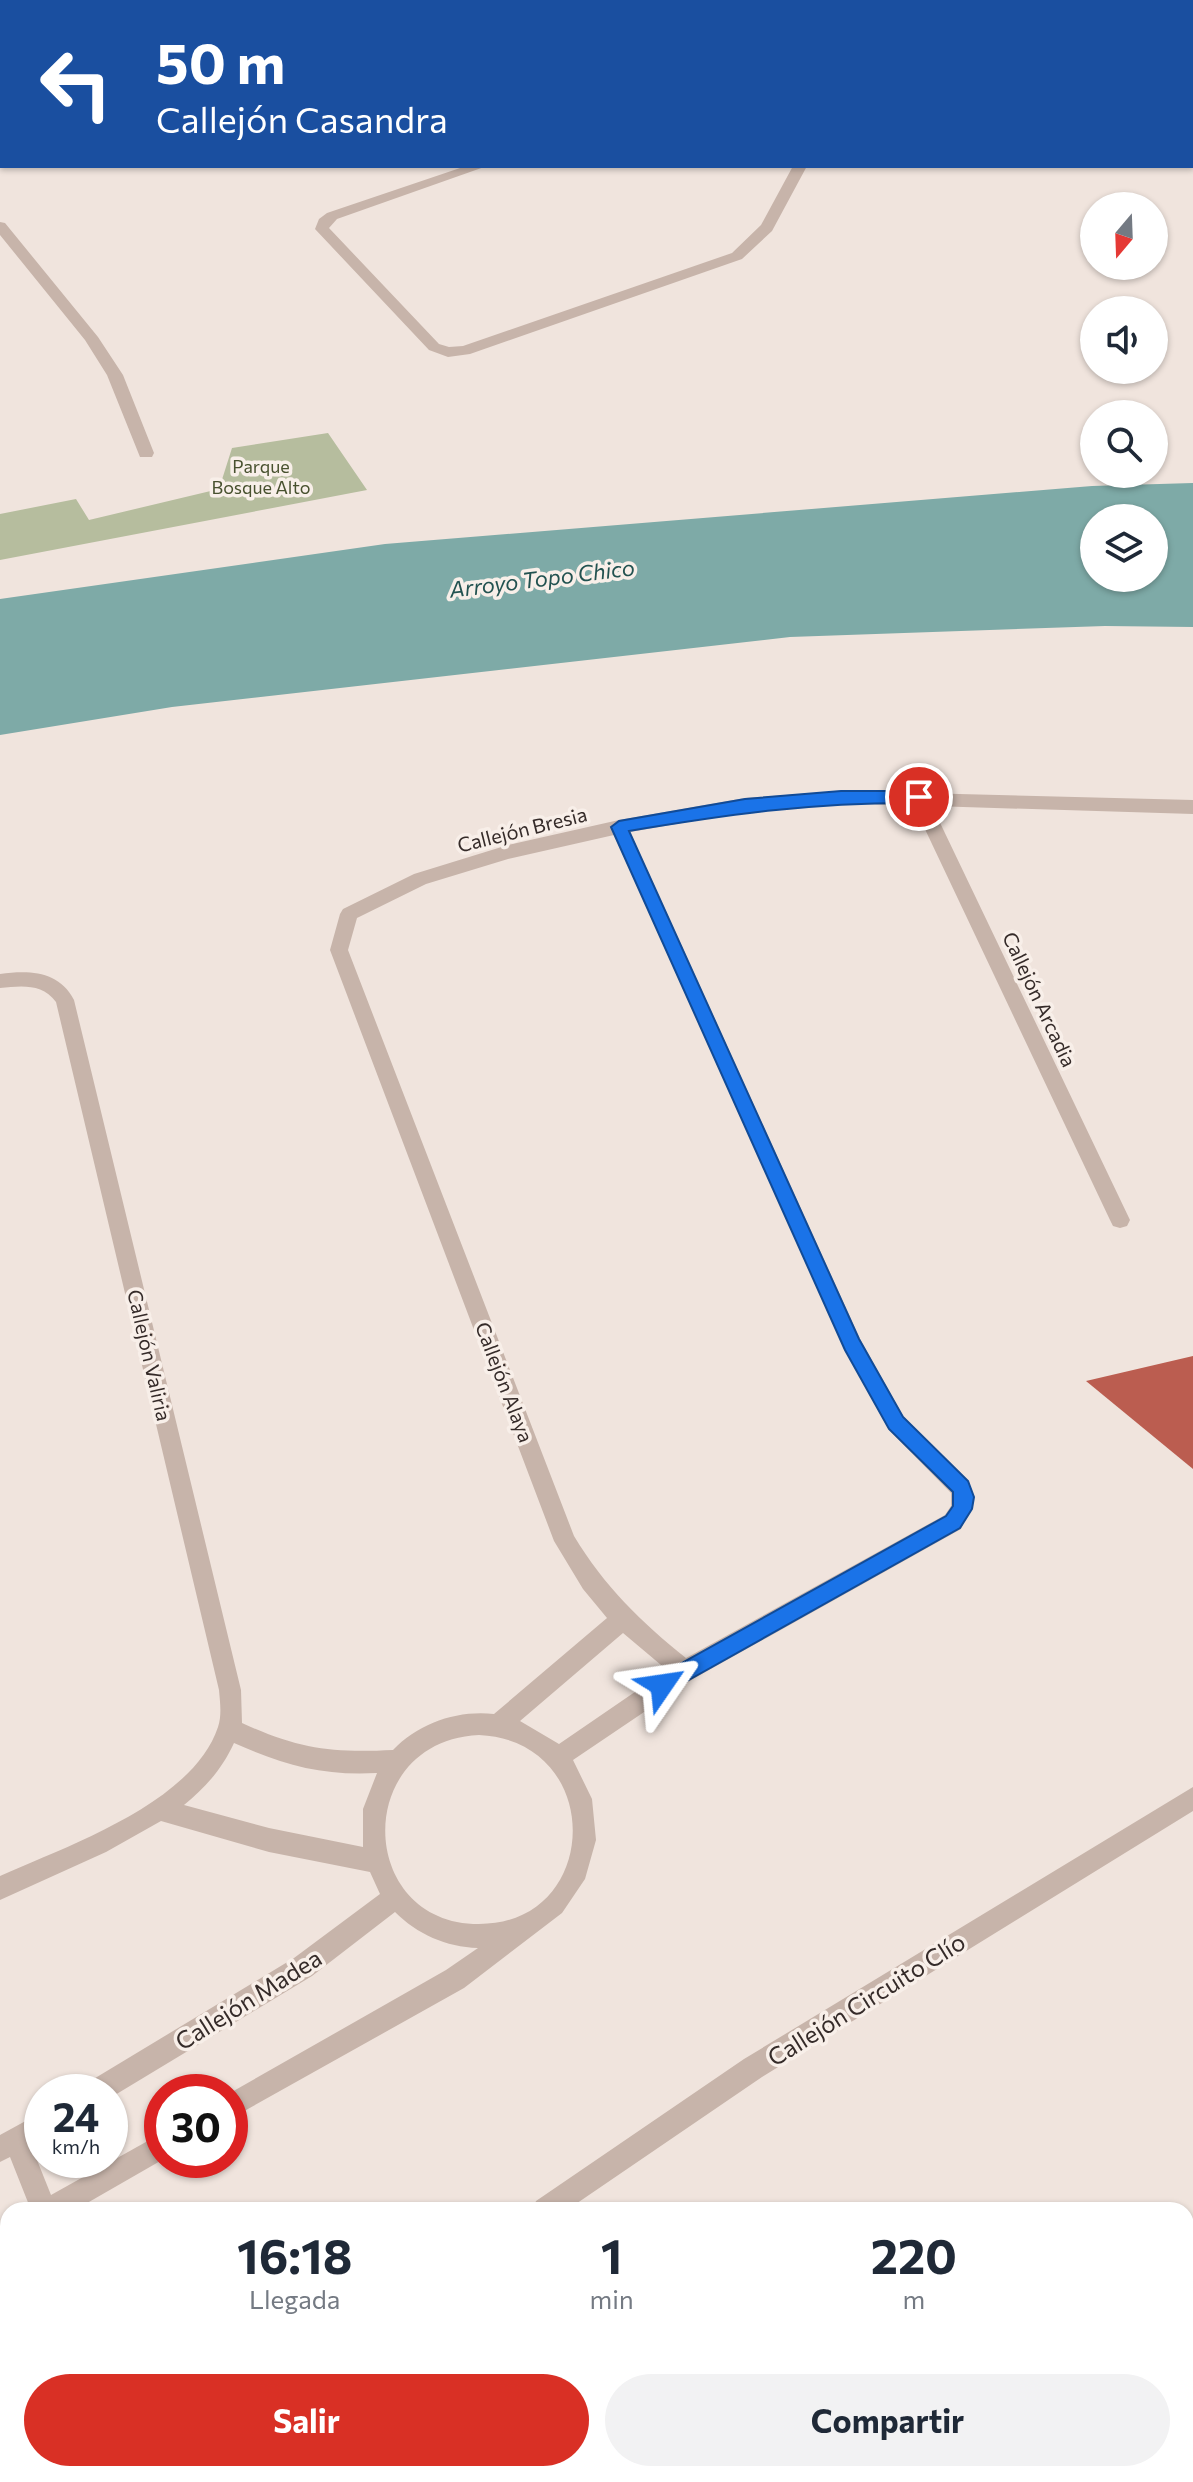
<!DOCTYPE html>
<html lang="es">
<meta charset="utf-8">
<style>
body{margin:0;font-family:Commissioner,sans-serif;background:#f2f2f3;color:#1f2937;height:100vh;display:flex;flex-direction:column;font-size:30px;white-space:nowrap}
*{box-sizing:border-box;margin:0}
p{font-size:26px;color:#747a83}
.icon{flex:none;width:44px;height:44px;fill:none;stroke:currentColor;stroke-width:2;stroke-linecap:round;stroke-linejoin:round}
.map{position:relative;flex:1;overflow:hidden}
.side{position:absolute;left:0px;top:2202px;width:1194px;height:280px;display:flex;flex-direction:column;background:#fff;border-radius:24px 24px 0 0;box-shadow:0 2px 6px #0004}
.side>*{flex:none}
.top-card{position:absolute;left:0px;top:0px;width:1194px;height:168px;box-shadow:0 2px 6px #0004;background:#1a4fa0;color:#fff;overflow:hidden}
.needle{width:52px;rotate:199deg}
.fabs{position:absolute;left:1080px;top:192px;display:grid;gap:16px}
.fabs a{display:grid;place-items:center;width:88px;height:88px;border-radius:50%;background:#fff;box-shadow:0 2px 6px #0004;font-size:40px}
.speed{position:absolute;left:24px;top:2074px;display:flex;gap:16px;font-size:40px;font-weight:700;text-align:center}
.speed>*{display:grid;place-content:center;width:104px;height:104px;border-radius:50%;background:#fff;box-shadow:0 2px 6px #0004;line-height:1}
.speed small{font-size:20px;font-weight:400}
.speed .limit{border:12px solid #d22;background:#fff;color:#111}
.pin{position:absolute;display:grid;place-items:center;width:68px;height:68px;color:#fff;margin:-34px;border:4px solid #fff;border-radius:50%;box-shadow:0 2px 8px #0007}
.me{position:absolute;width:88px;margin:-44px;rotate:58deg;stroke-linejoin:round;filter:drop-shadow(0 0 6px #0008)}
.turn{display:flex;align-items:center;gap:28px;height:168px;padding:0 24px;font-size:36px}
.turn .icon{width:104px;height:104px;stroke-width:2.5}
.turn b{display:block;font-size:56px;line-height:68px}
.eta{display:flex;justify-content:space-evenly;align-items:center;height:136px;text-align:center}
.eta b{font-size:48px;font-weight:700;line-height:56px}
.cta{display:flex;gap:16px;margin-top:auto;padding:16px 24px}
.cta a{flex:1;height:92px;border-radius:48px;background:#d93025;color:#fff;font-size:32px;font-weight:700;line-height:92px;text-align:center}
.cta a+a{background:#f2f2f3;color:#1f2937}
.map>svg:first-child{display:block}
.green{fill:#b6bd9e}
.water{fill:#7eaaa7;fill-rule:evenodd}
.building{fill:#bb5d50}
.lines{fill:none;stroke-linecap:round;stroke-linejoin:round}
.street{fill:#c7b4aa;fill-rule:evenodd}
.route{fill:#1a73e8;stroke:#114b97;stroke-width:2}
.labels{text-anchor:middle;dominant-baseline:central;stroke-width:7;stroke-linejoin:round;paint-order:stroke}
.far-park-label{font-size:18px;fill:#48512f;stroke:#f8efe9}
.street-label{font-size:20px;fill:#352b29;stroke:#f8efe9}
.water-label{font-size:22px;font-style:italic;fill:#225250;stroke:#f8efe9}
.near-street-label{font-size:24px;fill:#352b29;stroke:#f8efe9}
</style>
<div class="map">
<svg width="1193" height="2482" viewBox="0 0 1193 2482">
<rect width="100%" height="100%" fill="#f0e4dd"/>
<g class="green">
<path d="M328 433 367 490 0 560V514L76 499 89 520 219 489 232 448Z"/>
<path d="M1193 2381V2482H1180L1175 2474H1186V2386Z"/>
</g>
<path class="water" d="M1193 483V627L1105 626 790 637 172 707 0 735V599L385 544 1092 486ZM1094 518H1154V578H1094Z"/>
<path class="building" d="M1193 1356V1469L1086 1381Z"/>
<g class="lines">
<g class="street">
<path d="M959 0H973L974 2H960Z"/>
<rect x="1192" y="45" width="1" height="8"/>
<path d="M466 166H487L337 219 329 228 439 344 449 347 463 346 732 253 761 225 793 166H807L772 231 742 259 470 354 448 357 429 350 315 229 319 219 327 213Z"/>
<path d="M0 222 5 223 98 337 123 375 154 453 152 457H140L107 375 85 340 0 235Z"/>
<path d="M841 791 1193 800V814L932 806 1130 1220 1127 1226 1120 1228 1113 1226 1110 1220 914 806 841 803 745 812 630 832 860 1339 903 1416 969 1481 973 1502 961 1529 693 1679 573 1760 592 1799 596 1840 585 1879 562 1913 464 1988 230 2119V2093L446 1970 478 1948C446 1947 417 1934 395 1912L312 1976 110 2098V2092H84L87 2083 294 1958 380 1894 370 1872 269 1852 161 1821 106 1852 0 1900V1876C67 1846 193 1803 218 1727 222 1715 220 1702 219 1690L56 1002C42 983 21 986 0 988V974C30 970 59 971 74 1000L241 1690 242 1723C299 1749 331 1753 393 1750 419 1723 457 1710 494 1714L607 1618 583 1589 554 1541 330 950 340 914 343 909 414 874 508 845 619 820 745 798ZM614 835 845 1350 889 1430 951 1493V1506L945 1515 686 1658C641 1622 604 1586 574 1536L348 950 357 918 426 884 508 859ZM623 1633 667 1670 559 1744 520 1721ZM479 1735C606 1741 602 1924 479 1924 356 1924 352 1741 479 1735ZM234 1743C284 1765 322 1776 377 1773L363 1809V1847L269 1828 184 1805C206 1787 222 1769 234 1743Z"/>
<path d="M1193 1787V1811L762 2077 567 2210H532L536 2201 744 2059Z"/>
<path d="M42 2112V2138L31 2145 51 2195 162 2133V2160L75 2210H31L10 2157 0 2162V2135Z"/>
<path d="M8 2223V2251L0 2254V2227Z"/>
<path d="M1193 2287V2315L1186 2318V2290Z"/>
<path d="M107 2474H142L139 2482H104Z"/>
<path d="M924 2474H959L956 2482H921Z"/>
</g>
</g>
<path class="route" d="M841 791H919L927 797 919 803C816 802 730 814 629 831L859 1339 903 1417 968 1481 974 1497 972 1509 960 1528 662 1695 655 1692 652 1685 655 1678 946 1516 953 1506V1492L889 1429 845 1350 611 827 619 821 745 799Z"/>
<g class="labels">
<g class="far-park-label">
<text x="261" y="466">Parque<tspan x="261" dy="21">Bosque Alto</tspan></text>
</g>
<g class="street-label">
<text transform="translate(522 829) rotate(-14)">Callejón Bresia</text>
<text transform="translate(1040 999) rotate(65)">Callejón Arcadia</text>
<text transform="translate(150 1355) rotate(77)">Callejón Valiria</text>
<text transform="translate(505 1382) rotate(69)">Callejón Alaya</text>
</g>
<g class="water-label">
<text transform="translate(542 578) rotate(-7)">Arroyo Topo Chico</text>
</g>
<g class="near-street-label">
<text transform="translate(248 1999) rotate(-32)">Callejón Madea</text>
<text transform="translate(866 1999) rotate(-32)">Callejón Circuito Clío</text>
</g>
</g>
</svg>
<div class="fabs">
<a><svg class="needle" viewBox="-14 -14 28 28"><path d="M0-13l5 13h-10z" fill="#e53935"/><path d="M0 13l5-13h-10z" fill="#747a83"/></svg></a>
<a><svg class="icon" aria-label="sound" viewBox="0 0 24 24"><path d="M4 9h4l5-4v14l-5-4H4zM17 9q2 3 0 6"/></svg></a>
<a><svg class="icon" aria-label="search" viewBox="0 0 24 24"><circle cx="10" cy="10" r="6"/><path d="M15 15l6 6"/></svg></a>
<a><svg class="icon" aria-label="layers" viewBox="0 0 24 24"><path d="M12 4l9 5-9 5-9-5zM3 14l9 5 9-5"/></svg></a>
</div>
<div class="speed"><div>24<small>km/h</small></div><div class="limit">30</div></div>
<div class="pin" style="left:919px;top:797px;background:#d93025"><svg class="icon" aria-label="arrive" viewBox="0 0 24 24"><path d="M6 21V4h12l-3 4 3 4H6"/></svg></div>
<svg class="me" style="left:662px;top:1685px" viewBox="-20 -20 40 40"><path d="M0-17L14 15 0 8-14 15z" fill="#1a73e8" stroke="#fff" stroke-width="4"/></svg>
<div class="top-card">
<div class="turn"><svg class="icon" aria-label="left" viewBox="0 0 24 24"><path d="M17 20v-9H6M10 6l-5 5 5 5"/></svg><div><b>50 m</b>Callejón Casandra</div></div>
</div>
<section class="side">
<div class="eta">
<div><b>16:18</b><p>Llegada</p></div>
<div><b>1</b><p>min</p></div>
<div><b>220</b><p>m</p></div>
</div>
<div class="cta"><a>Salir</a><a>Compartir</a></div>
</section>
</div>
